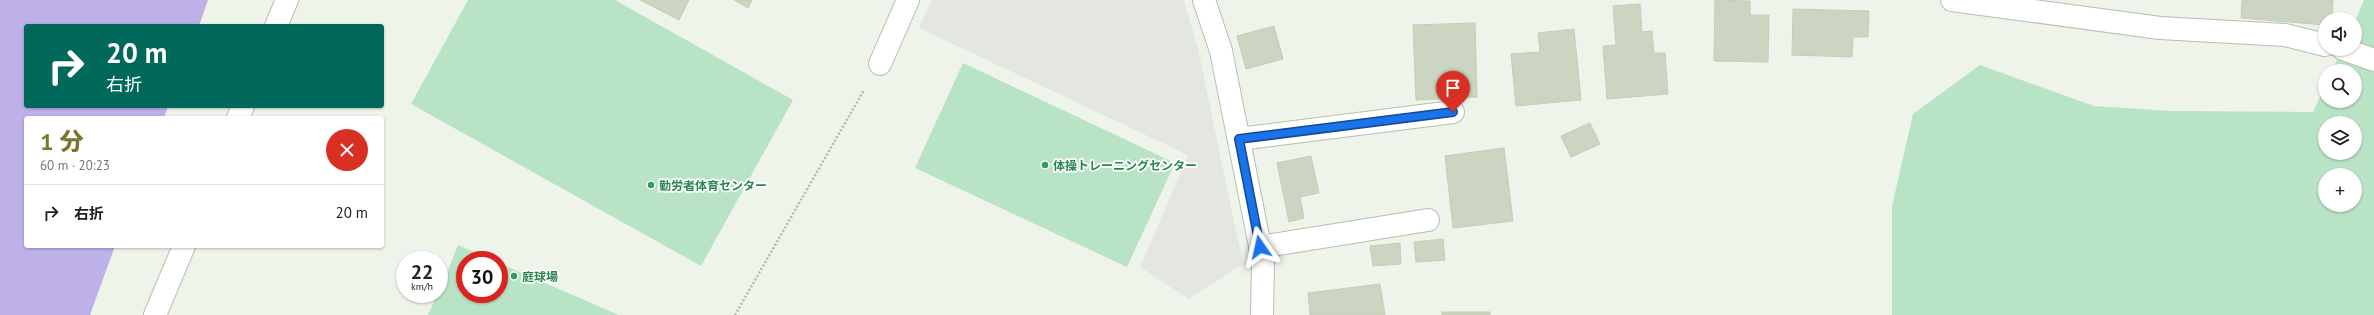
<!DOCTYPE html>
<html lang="ja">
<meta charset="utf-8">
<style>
body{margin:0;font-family:"PT Sans","Noto Sans JP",sans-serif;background:#f2f2f2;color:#222;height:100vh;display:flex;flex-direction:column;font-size:15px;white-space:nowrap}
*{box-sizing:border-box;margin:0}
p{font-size:13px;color:#767676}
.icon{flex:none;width:22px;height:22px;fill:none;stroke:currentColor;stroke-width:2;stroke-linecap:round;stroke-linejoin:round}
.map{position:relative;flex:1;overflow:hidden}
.panel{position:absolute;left:24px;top:116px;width:360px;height:132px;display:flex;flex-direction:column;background:#fff;border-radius:4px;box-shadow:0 1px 3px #0004}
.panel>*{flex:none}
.hud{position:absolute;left:24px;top:24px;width:360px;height:84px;border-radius:4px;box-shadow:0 1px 3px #0004;background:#00695c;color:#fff;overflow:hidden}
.tools{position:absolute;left:2318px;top:12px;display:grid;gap:8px}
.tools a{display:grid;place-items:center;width:44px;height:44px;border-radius:50%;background:#fff;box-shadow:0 1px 3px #0004;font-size:20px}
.speed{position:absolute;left:396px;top:251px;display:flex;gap:8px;font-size:20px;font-weight:700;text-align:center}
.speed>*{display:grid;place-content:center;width:52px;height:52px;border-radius:50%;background:#fff;box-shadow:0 1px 3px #0004;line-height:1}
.speed small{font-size:10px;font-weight:400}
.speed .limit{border:6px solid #d22;background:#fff;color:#111}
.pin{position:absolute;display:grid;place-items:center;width:34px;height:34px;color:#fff;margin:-41px -17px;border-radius:50% 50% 50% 0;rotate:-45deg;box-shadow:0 0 4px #0007}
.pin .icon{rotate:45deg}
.me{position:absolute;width:44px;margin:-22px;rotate:349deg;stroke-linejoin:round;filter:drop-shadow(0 0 3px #0008)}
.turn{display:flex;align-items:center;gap:14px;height:84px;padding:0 16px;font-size:18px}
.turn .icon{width:52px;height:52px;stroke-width:2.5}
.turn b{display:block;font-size:28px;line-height:34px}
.round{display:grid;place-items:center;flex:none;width:42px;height:42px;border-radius:21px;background:#f2f2f2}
.head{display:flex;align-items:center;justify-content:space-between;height:68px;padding:0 16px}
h1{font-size:24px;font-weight:800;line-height:30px;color:#78772b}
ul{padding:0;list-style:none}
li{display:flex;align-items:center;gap:12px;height:56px;padding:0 16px;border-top:1px solid #e0e0e0}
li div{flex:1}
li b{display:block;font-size:15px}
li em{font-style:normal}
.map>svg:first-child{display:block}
.green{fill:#b9e3c5;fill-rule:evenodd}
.parking{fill:#e4e6e2}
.water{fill:#beb0e9}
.building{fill:#ccd4c2;stroke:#c3ceb6}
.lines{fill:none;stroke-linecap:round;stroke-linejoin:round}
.minor-casing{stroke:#b7beaf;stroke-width:24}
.tertiary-casing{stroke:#b7beaf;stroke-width:24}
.path{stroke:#b0bea2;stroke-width:2.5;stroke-dasharray:2 2;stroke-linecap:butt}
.minor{stroke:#fff;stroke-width:22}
.tertiary{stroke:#fff;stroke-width:22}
.route-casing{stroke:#114b97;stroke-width:10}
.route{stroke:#1a73e8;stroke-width:7}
.leisure-dot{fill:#2e9e5b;stroke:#fff;stroke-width:1.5}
.labels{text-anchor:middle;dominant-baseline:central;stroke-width:3.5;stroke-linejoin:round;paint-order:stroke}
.leisure-label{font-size:12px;font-weight:bold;fill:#27864d;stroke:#fff;text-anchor:start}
</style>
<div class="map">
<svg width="2374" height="315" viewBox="0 0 2374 315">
<rect width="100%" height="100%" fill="#eff4eb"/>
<g class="green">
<path d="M468 0H615L793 100 701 266 411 104Z"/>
<path d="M2364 0H2374V315H1892V206L1913 114 1980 65 2094 106 2171 111 2313 112 2325 86V101H2355V71H2332L2342 49H2355V21ZM2325 123H2355V153H2325ZM2325 175H2355V205H2325Z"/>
<path d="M963 63 1175 163 1127 267 915 168Z"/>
<path d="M458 245 492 260H465V294H499V263L619 315H428L437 294H439Z"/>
</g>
<path class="parking" d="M932 0H1184L1198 49 1243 264 1189 299 1140 267 1188 155 919 28Z"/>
<path class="water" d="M0 0H208L199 26H26V106H168L164 118H26V246H115L90 315H0Z"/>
<g class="building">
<path d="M640 0H689L679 20Z"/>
<path d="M734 0H752L748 8Z"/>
<path d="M1715 0 1750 1V15H1769L1768 62 1714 61Z"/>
<path d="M2242 0H2333L2332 19H2325V25L2241 18Z"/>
<path d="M1640 4 1642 32 1652 31 1654 53H1665L1668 94 1607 99 1603 46 1616 45 1613 6Z"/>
<path d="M1793 9 1869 11 1868 37H1853L1852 57 1792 55Z"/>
<path d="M1475 23 1477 97 1416 100 1413 25Z"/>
<path d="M1274 26 1283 59 1246 69 1237 36Z"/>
<path d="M1574 29 1581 100 1516 106 1511 54 1540 52 1538 33Z"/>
<path d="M1590 123 1600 144 1571 157 1561 136Z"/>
<path d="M1504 148 1513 221 1453 228 1445 156Z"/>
<path d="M1311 156 1319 193 1300 197 1304 218 1289 222 1277 163Z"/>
<path d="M1443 239 1445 260 1416 262 1414 242Z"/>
<path d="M1400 243 1401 264 1373 266 1370 246Z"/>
<path d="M1380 284 1385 315H1310L1308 293Z"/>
<rect x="1442" y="312" width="48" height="3"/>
</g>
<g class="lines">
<defs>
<g id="minor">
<path d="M1204 0 1221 51 1263 261 1262 315"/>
<path d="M1952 0 2160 28 2285 35 2325 45"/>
<path d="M276 26 287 0"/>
<path d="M2343 49 2374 60"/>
<path d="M238 118 243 106"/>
<path d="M1239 139 1453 112"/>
<path d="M1260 247 1428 220"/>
<path d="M155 315 184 246"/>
</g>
<path id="tertiary" d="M880 64 908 0"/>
</defs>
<use href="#minor" class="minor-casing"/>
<use href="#tertiary" class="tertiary-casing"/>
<path class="path" d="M735 315 864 90"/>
<use href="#minor" class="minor"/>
<use href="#tertiary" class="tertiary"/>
</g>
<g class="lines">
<defs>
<path id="route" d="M1260 247 1239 139 1453 112"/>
</defs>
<use href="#route" class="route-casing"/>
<use href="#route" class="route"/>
</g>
<g class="leisure-dot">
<circle cx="1045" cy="165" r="4"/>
<circle cx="651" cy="185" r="4"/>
<circle cx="514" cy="276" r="4"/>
</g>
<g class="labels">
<g class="leisure-label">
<text x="1053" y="165">体操トレーニングセンター</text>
<text x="659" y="185">勤労者体育センター</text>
<text x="522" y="276">庭球場</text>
</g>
</g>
</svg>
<div class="tools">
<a><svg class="icon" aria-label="sound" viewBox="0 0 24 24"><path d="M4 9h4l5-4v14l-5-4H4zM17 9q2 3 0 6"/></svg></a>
<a><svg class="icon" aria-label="search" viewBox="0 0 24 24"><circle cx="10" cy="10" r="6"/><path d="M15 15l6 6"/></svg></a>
<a><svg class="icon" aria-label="layers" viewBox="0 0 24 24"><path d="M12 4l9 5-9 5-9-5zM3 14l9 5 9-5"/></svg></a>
<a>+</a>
</div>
<div class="speed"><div>22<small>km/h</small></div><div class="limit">30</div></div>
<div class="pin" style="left:1453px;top:112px;background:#d93025"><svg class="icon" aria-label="arrive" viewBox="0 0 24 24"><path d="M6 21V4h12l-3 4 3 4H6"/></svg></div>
<svg class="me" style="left:1260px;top:247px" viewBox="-20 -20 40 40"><path d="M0-17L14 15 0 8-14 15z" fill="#1a73e8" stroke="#fff" stroke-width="4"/></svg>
<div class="hud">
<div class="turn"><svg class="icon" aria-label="right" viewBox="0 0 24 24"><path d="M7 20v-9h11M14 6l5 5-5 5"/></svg><div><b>20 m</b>右折</div></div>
</div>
<section class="panel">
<div class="head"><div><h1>1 分</h1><p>60 m · 20:23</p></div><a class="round" style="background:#d93025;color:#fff"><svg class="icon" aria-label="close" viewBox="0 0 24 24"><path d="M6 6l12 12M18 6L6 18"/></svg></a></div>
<ul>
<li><svg class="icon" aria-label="right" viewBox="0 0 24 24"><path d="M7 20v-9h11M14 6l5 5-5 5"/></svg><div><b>右折</b></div><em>20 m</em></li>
</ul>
</section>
</div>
